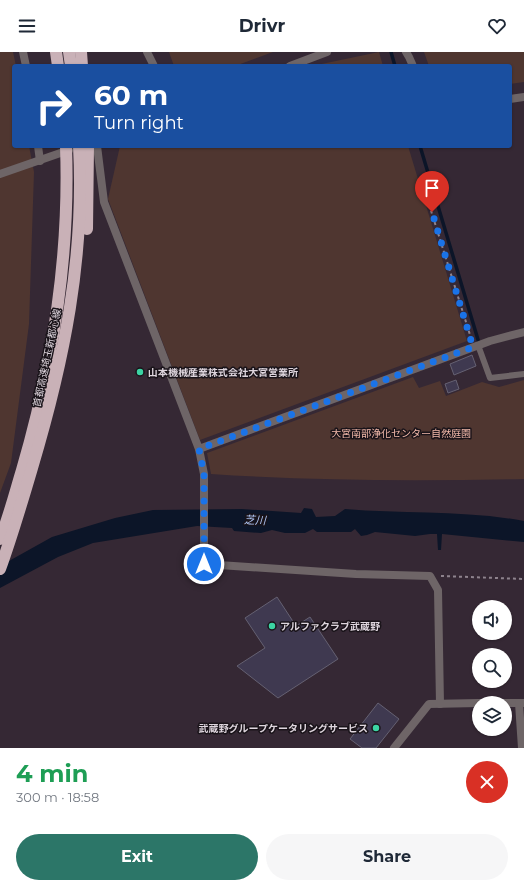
<!DOCTYPE html>
<meta charset="utf-8">
<style>
body{margin:0;font-family:Montserrat,"Noto Sans JP",sans-serif;background:#f6f6f7;color:#1f2937;height:100vh;display:flex;flex-direction:column;font-size:15px;white-space:nowrap}
*{box-sizing:border-box;margin:0}
p{font-size:13px;color:#747a83}
.icon{flex:none;width:22px;height:22px;fill:none;stroke:currentColor;stroke-width:2;stroke-linecap:round;stroke-linejoin:round}
.map{position:relative;height:696px;overflow:hidden}
.details{display:flex;flex-direction:column;background:#fff;flex:1}
.details>*{flex:none}
.guide{position:absolute;left:12px;top:12px;width:500px;height:84px;border-radius:4px;box-shadow:0 1px 3px #0004;background:#1a4fa0;color:#fff;overflow:hidden}
.fabs{position:absolute;left:472px;top:548px;display:grid;gap:8px}
.fabs a{display:grid;place-items:center;width:40px;height:40px;border-radius:50%;background:#fff;box-shadow:0 1px 3px #0004;font-size:20px}
.pin{position:absolute;display:grid;place-items:center;width:34px;height:34px;color:#fff;margin:-41px -17px;border-radius:50% 50% 50% 0;rotate:-45deg;box-shadow:0 0 4px #0007}
.pin .icon{rotate:45deg}
.me{position:absolute;width:44px;margin:-22px;rotate:0deg;stroke-linejoin:round;filter:drop-shadow(0 0 3px #0008)}
.turn{display:flex;align-items:center;gap:14px;height:84px;padding:0 16px;font-size:18px}
.turn .icon{width:52px;height:52px;stroke-width:2.5}
.turn b{display:block;font-size:28px;line-height:34px}
.round{display:grid;place-items:center;flex:none;width:42px;height:42px;border-radius:21px;background:#f6f6f7}
.headline{display:flex;align-items:center;justify-content:space-between;height:68px;padding:0 16px}
h1{font-size:24px;font-weight:700;line-height:30px;color:#1e9e55}
.cta{display:flex;gap:8px;margin-top:auto;padding:8px 16px}
.cta a{flex:1;height:46px;border-radius:24px;background:#2c7668;color:#fff;font-size:16px;font-weight:700;line-height:46px;text-align:center}
.cta a+a{background:#f6f6f7;color:#1f2937}
header{display:flex;justify-content:space-between;align-items:center;height:52px;padding:0 16px;background:#fff;font-size:18px;font-weight:700}
.map>svg:first-child{display:block}
.green{fill:#4f3630}
.water{fill:#0c1528}
.lines{fill:none;stroke-linecap:round;stroke-linejoin:round}
.stream{stroke:#0c1528;stroke-width:3.5}
.building{fill:#3f3950;stroke:#656172}
.path{stroke:#8e838d;stroke-width:2;stroke-dasharray:3 3;stroke-linecap:butt}
.service{stroke:#6e6567;stroke-width:6}
.minor{stroke:#6e6567;stroke-width:8}
.motorway{stroke:#c9b1b7;stroke-width:12}
.route{stroke:#1a73e8;stroke-width:7;stroke-dasharray:0 12.6}
.poi-dot{fill:#3cd4a4;stroke:#191319;stroke-width:1.5}
.labels{text-anchor:middle;dominant-baseline:central;stroke-width:3;stroke-linejoin:round;paint-order:stroke}
.street-label{font-size:10px;fill:#ded5dd;stroke:#191319}
.poi-label{font-size:10px;font-weight:bold;fill:#ded5dd;stroke:#191319;text-anchor:start}
.park-label{font-size:10px;fill:#f1b8a9;stroke:#191319}
.water-label{font-size:11px;font-style:italic;fill:#adc4f3;stroke:#191319}
</style>
<header><svg class="icon" aria-label="menu" viewBox="0 0 24 24"><path d="M4 6h16M4 12h16M4 18h16"/></svg>Drivr<svg class="icon" aria-label="heart" viewBox="0 0 24 24"><path d="M12 20l-8-8c-3-5 5-10 8-4 3-6 11-1 8 4z"/></svg></header>
<div class="map">
<svg width="524" height="696" viewBox="0 0 524 696">
<rect width="100%" height="100%" fill="#352834"/>
<g class="green">
<path d="M0 0H13L16 14H14V94H29L34 120 29 272 11 411 0 441Z"/>
<path d="M169 0H273L235 14H174Z"/>
<path d="M379 0 383 14H312Z"/>
<path d="M424 0H524V30L510 32V14H429Z"/>
<path d="M120 94H408L467 289 200 388 108 147Z"/>
<path d="M413 325 419 336 440 329 446 344 482 330 499 335 524 328V427C420 429 315 429 211 422L207 401Z"/>
</g>
<path class="water" d="M304 456 312 457 316 465 335 464 345 457C404 462 465 458 524 469V490L442 482 441 498H438L437 482H430L415 484 375 480 367 483 361 484 355 477 351 480H317L313 477 305 481H285L272 478 261 481 234 479 232 476 197 474 93 491 58 505 0 536V514L52 485 115 466 153 458 242 457 301 461Z"/>
<g class="lines">
<g class="stream">
<path d="M391 0 395 14"/>
<path d="M420 94 479 291"/>
</g>
</g>
<g class="building">
<path d="M472 303 476 314 454 323 450 312Z"/>
<path d="M456 328 459 337 448 341 445 332Z"/>
<path d="M277 545 296 574 310 565 338 607 278 646 237 614 265 596 245 566Z"/>
<path d="M378 651 399 667 376 696H362L350 687Z"/>
</g>
<g class="lines">
<g class="path">
<path d="M422 130 471 286"/>
<path d="M441 524 524 527"/>
</g>
<path class="service" d="M478 293 490 326 524 322"/>
<g class="minor">
<path d="M23 0 26 14"/>
<path d="M147 0 154 14"/>
<path d="M406 0 409 5 413 14"/>
<path d="M290 14 327 0"/>
<path d="M510 47 524 45"/>
<path d="M38 94 40 109"/>
<path d="M97 94 104 150 199 397 490 289 524 280"/>
<path d="M0 122 69 98"/>
<path d="M199 397 204 422V512L356 522 430 524 438 538 440 652"/>
<path d="M498 651H524"/>
<path d="M519 651 522 696"/>
<path d="M394 696 429 652 479 651"/>
</g>
<g class="motorway">
<path d="M56 0 58 14"/>
<path d="M69 0 71 14"/>
<path d="M81 0 82 14"/>
<path d="M87 177 88 94"/>
<path d="M0 487C9 465 15 441 22 418 53 312 70 204 66 94"/>
<path d="M0 517C12 484 22 450 32 416 64 309 85 206 79 94"/>
</g>
</g>
<g class="lines">
<path class="route" d="M204 512V422L199 397 473 295 432 160"/>
</g>
<g class="poi-dot">
<circle cx="140" cy="320" r="4"/>
<circle cx="272" cy="574" r="4"/>
<circle cx="376" cy="676" r="4"/>
</g>
<g class="labels">
<g class="street-label">
<text transform="translate(47 306) rotate(-78)">首都高速埼玉新都心線</text>
</g>
<g class="poi-label">
<text x="148" y="320">山本機械産業株式会社大宮営業所</text>
<text x="280" y="574">アルファクラブ武蔵野</text>
<text x="368" y="676" text-anchor="end">武蔵野グループケータリングサービス</text>
</g>
<g class="park-label">
<text x="401" y="381">大宮南部浄化センター自然庭園</text>
</g>
<g class="water-label">
<text transform="translate(255 468) rotate(2)">芝川</text>
</g>
</g>
</svg>
<div class="fabs">
<a><svg class="icon" aria-label="sound" viewBox="0 0 24 24"><path d="M4 9h4l5-4v14l-5-4H4zM17 9q2 3 0 6"/></svg></a>
<a><svg class="icon" aria-label="search" viewBox="0 0 24 24"><circle cx="10" cy="10" r="6"/><path d="M15 15l6 6"/></svg></a>
<a><svg class="icon" aria-label="layers" viewBox="0 0 24 24"><path d="M12 4l9 5-9 5-9-5zM3 14l9 5 9-5"/></svg></a>
</div>
<div class="pin" style="left:432px;top:160px;background:#d93025"><svg class="icon" aria-label="arrive" viewBox="0 0 24 24"><path d="M6 21V4h12l-3 4 3 4H6"/></svg></div>
<svg class="me" style="left:204px;top:512px" viewBox="-20 -20 40 40"><circle r="17" fill="#1a73e8" stroke="#fff" stroke-width="3"/><path d="M0-11L8 9 0 5-8 9z" fill="#fff"/></svg>
<div class="guide">
<div class="turn"><svg class="icon" aria-label="right" viewBox="0 0 24 24"><path d="M7 20v-9h11M14 6l5 5-5 5"/></svg><div><b>60 m</b>Turn right</div></div>
</div>
</div>
<section class="details">
<div class="headline"><div><h1>4 min</h1><p>300 m · 18:58</p></div><a class="round" style="background:#d93025;color:#fff"><svg class="icon" aria-label="close" viewBox="0 0 24 24"><path d="M6 6l12 12M18 6L6 18"/></svg></a></div>
<div class="cta"><a>Exit</a><a>Share</a></div>
</section>
